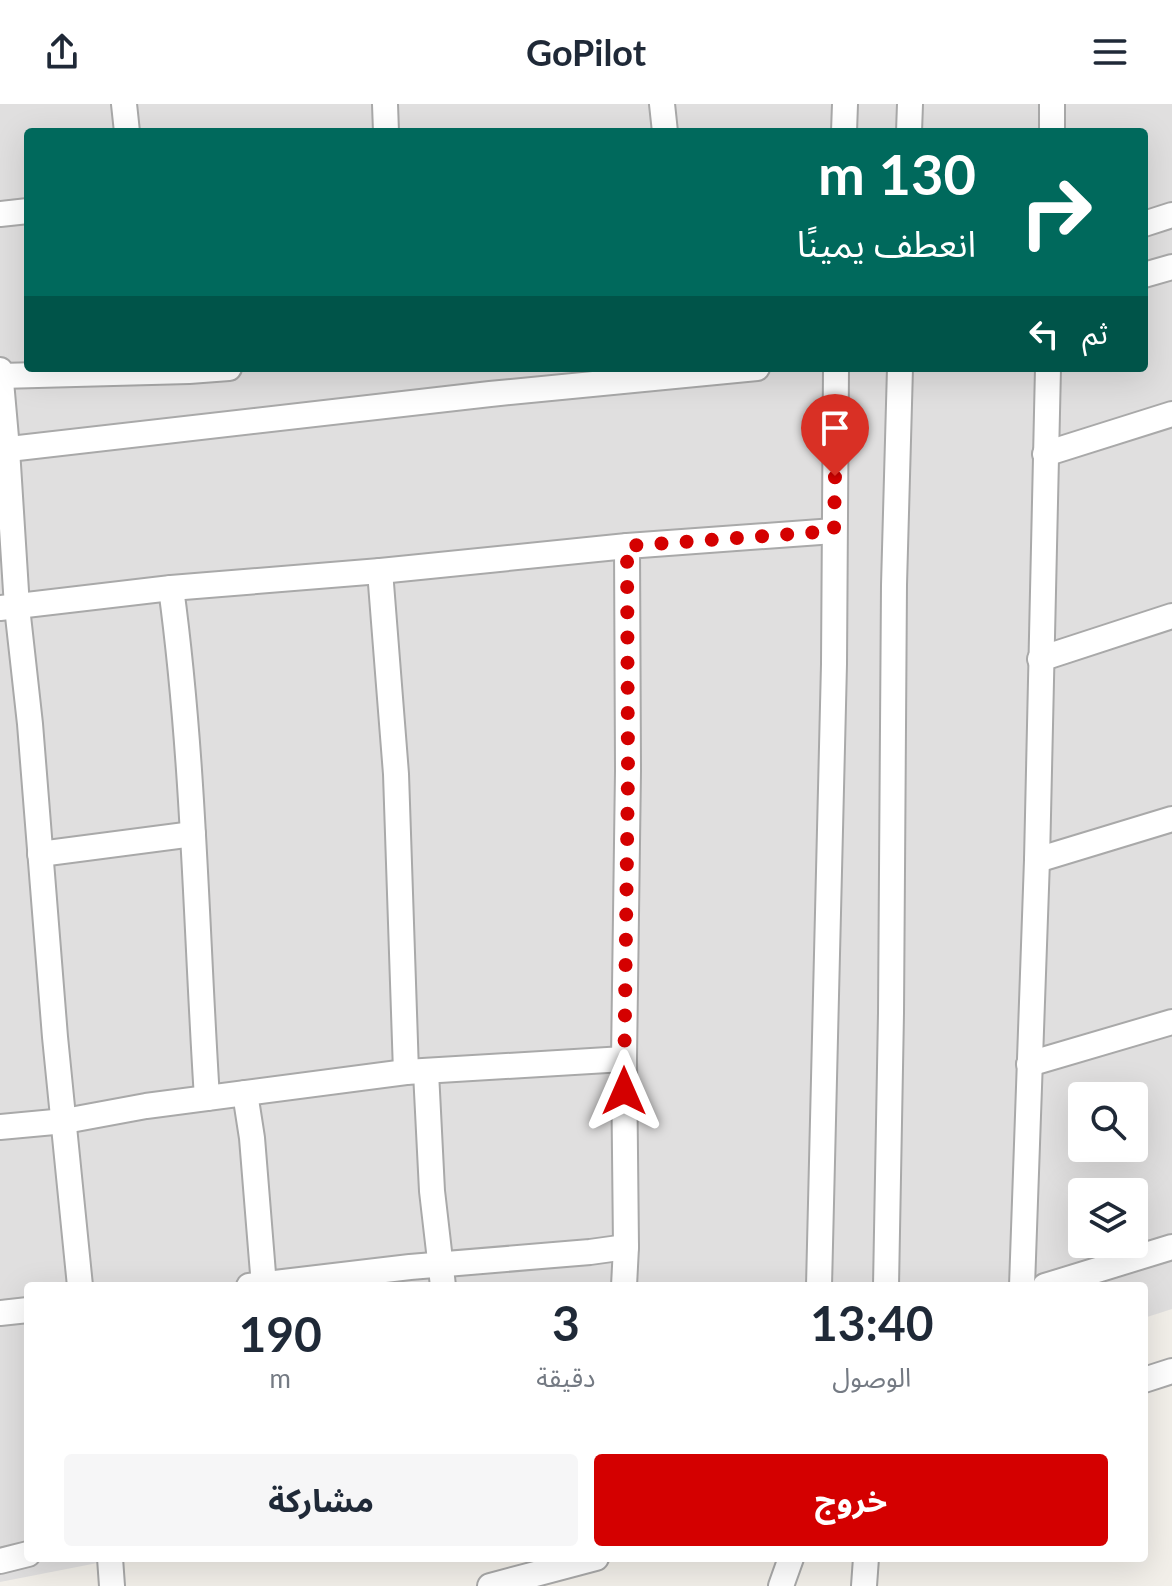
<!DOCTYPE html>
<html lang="ar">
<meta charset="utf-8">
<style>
body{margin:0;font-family:Lato,"Noto Sans Arabic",sans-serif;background:#f6f6f7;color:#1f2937;direction:rtl;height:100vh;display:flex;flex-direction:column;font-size:30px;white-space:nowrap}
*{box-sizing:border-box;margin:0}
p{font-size:26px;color:#747a83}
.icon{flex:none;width:44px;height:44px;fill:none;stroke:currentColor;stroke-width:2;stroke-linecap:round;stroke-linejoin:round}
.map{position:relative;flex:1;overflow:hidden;direction:ltr}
.drawer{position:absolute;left:24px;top:1178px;width:1124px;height:280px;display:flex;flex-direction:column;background:#fff;border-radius:8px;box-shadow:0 8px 32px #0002;direction:rtl}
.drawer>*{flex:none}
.top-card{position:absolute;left:24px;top:24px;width:1124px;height:244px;border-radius:8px;box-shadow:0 8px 32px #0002;direction:rtl;background:#00695c;color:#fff;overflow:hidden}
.controls{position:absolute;left:1068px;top:978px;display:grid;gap:16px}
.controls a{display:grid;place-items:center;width:80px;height:80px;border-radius:8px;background:#fff;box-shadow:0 8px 32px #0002;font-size:40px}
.pin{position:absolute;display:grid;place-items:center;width:68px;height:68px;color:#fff;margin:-82px -34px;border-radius:50% 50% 50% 0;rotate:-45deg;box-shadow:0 0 8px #0007}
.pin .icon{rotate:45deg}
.me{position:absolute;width:88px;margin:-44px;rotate:0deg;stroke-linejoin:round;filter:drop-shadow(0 0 6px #0008)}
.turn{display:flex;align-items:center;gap:28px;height:168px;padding:0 40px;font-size:36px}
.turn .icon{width:104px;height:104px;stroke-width:2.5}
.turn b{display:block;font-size:56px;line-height:68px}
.then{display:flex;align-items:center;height:76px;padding:0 40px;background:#0003;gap:16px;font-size:30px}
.eta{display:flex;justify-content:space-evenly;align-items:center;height:136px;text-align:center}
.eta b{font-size:48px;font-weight:700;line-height:56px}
.button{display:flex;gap:16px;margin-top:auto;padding:16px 40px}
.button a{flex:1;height:92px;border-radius:8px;background:#d40000;color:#fff;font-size:32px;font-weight:700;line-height:92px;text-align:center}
.button a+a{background:#f6f6f7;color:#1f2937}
header{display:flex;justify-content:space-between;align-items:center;height:104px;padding:0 40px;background:#fff;font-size:36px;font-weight:700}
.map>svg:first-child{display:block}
.residential{fill:#e0dfdf;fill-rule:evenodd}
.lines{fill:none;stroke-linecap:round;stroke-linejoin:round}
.minor-casing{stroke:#a9a9a9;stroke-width:28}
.minor{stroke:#fff;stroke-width:24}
.route{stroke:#d40000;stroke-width:14;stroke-dasharray:0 25.2}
</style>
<header><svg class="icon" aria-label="menu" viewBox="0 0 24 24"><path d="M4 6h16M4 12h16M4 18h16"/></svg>GoPilot<svg class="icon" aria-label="share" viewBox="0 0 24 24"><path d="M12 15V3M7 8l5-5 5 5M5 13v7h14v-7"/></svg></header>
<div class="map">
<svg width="1172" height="1482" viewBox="0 0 1172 1482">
<rect width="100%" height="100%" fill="#f2efe9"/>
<path class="residential" d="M0 0H1172V1205L1144 1214V1182H28V1454H123L0 1478ZM28 28H1144V264H28ZM1082 992H1134V1044H1082ZM1082 1088H1134V1140H1082Z"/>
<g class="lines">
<defs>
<g id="minor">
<path d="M124 0 127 28"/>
<path d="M385 0 386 28"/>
<path d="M662 0 665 28"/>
<path d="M844 28 845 0"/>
<path d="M909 28 910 0"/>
<path d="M1052 28V0"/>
<path d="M0 110 28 107"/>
<path d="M1144 120 1172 111"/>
<path d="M1144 171 1172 163"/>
<path d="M0 266 7 345 17 503 30 620 55 933 80 1182"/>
<path d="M0 272 189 267 229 264"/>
<path d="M0 346 490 290 757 264"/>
<path d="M1045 350 1172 310"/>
<path d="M380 467 396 670 406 968"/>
<path d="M171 484C194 653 196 824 207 994"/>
<path d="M0 504 171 484 380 467 627 442 834 427"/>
<path d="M1040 555 1172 512"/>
<path d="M40 750 193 730"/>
<path d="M1037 756 1172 715"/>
<path d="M1029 960 1172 918"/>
<path d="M426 968 432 1087 443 1182"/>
<path d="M245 989 252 1034 264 1182"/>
<path d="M0 1023 65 1017 146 1002 406 968 624 955"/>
<path d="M249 1182 410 1163 590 1148 626 1143"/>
<path d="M624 1182 626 1143 624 955 628 667 627 442"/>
<path d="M819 1182 834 560 836 264"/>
<path d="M886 1182 891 909 894 481 900 264"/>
<path d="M1022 1182 1037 756 1048 264"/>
<path d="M1045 1182 1172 1143"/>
<path d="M0 1209 28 1206"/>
<path d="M1144 1276 1172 1267"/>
<path d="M110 1454 112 1482"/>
<path d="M0 1457 28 1450"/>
<path d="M490 1482 596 1454"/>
<path d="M781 1482 791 1454"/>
<path d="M864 1482 866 1454"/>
</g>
</defs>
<use href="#minor" class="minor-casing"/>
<use href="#minor" class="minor"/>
</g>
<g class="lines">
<path class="route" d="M624 987 628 667 627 442 834 427 835 372"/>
</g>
</svg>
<div class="controls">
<a><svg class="icon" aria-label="search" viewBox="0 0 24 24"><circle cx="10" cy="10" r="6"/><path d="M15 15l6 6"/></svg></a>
<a><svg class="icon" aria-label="layers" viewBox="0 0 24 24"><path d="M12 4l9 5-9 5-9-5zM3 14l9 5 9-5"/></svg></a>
</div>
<div class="pin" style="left:835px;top:372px;background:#d93025"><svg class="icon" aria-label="arrive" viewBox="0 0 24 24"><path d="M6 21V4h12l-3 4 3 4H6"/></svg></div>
<svg class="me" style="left:624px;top:987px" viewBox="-20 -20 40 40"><path d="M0-17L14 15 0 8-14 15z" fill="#d40000" stroke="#fff" stroke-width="4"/></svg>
<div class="top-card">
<div class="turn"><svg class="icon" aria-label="right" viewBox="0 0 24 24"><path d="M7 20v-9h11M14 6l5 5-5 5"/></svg><div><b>130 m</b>انعطف يمينًا</div></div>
<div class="then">ثم<svg class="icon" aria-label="left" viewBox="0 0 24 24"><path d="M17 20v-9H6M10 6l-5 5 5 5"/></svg></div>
</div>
<section class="drawer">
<div class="eta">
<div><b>13:40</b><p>الوصول</p></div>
<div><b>3</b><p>دقيقة</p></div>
<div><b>190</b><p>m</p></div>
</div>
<div class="button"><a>خروج</a><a>مشاركة</a></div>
</section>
</div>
